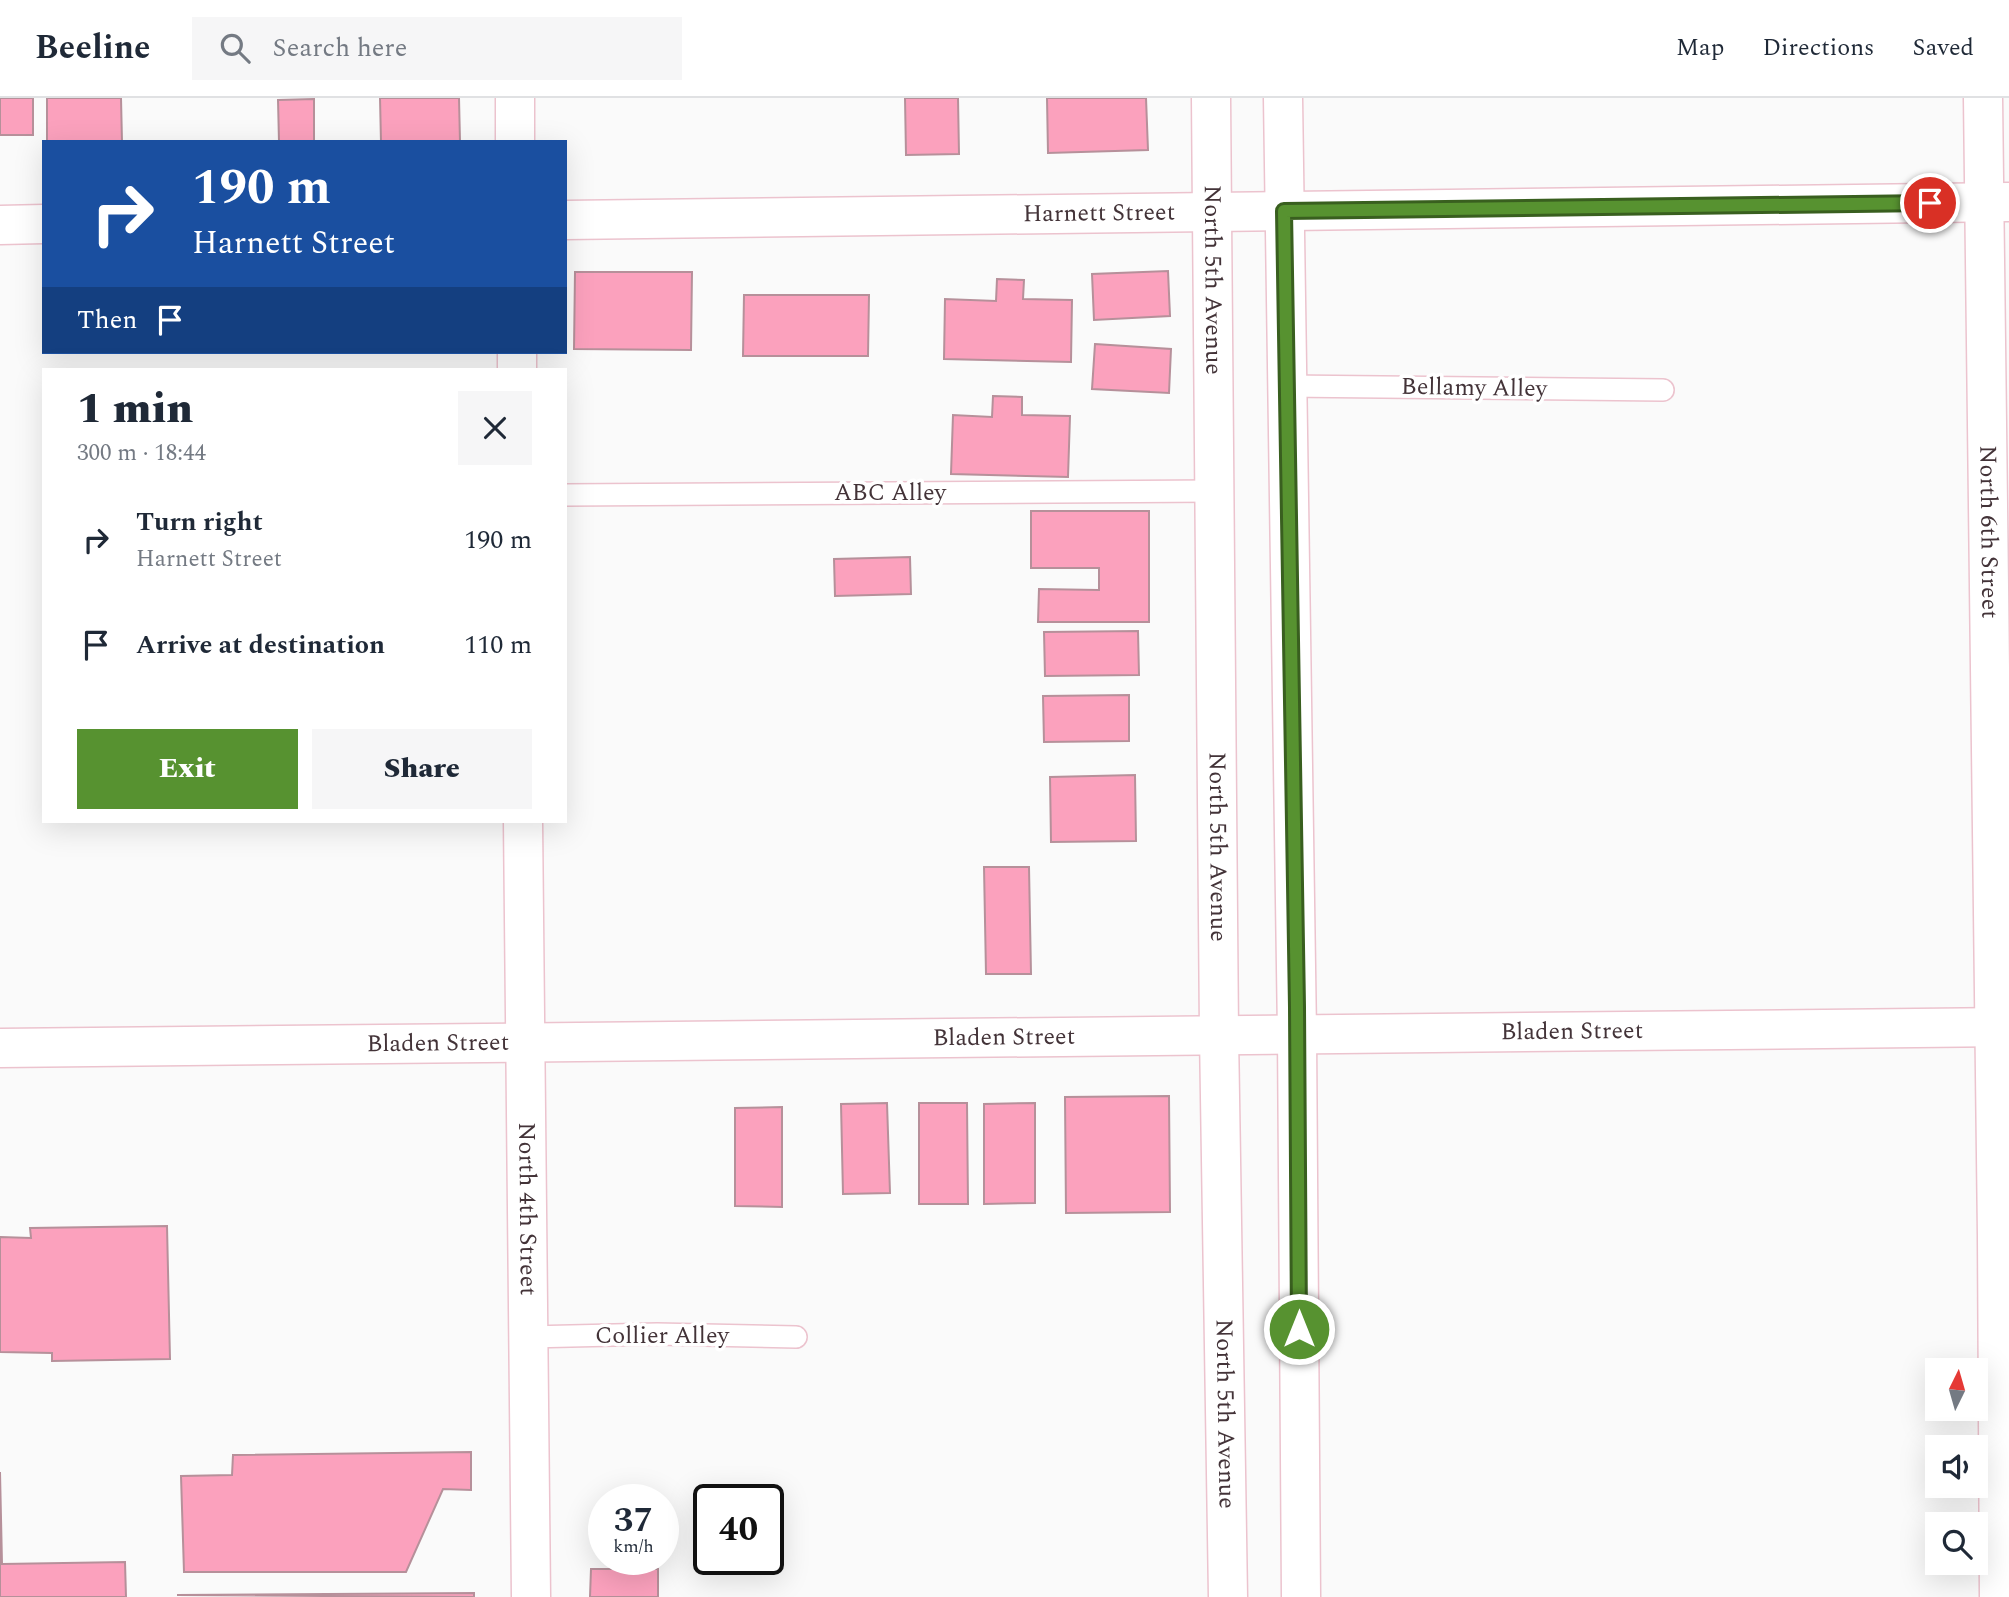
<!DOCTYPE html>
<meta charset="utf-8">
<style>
body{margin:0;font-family:Spectral,serif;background:#f6f6f7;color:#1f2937;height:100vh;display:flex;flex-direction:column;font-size:26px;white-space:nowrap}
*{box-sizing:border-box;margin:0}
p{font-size:23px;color:#747a83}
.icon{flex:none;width:38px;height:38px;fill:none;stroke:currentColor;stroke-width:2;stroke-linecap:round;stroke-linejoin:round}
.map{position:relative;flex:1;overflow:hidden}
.sheet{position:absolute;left:42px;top:270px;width:525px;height:455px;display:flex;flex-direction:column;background:#fff;border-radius:0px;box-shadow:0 7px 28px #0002}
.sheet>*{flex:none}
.guide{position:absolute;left:42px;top:42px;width:525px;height:214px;border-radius:0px;box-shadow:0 7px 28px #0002;background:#1a4fa0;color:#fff;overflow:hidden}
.needle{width:46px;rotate:5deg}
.buttons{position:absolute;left:1925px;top:1260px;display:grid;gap:14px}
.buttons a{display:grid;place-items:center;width:63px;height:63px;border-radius:0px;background:#fff;box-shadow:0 7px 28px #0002;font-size:35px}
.speed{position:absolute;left:588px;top:1386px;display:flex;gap:14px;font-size:35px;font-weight:700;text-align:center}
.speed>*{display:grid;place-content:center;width:91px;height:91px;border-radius:50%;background:#fff;box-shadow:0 7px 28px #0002;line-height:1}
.speed small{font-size:18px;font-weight:400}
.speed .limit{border:4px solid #111;border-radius:10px;background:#fff;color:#111}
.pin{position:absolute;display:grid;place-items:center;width:60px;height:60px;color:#fff;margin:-30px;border:4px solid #fff;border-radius:50%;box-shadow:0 2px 7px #0007}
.me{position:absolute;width:77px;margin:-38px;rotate:0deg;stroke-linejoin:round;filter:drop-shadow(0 0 5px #0008)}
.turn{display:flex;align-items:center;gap:24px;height:147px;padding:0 35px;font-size:32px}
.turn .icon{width:91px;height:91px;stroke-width:2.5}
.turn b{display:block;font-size:49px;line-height:60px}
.then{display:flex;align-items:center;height:66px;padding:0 35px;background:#0003;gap:14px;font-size:26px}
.round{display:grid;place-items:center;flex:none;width:74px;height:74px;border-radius:0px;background:#f6f6f7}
.summary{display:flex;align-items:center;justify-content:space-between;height:119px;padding:0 35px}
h1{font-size:42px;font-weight:800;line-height:52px}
.button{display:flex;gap:14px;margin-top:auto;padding:14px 35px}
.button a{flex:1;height:80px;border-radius:0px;background:#579230;color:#fff;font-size:28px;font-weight:800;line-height:80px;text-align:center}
.button a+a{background:#f6f6f7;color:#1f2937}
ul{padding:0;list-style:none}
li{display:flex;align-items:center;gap:21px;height:105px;padding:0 35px}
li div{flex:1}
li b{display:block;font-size:26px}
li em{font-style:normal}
header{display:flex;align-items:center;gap:42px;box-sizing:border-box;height:98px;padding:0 35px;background:#fff;border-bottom:2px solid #e0e1e3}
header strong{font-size:33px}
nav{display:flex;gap:38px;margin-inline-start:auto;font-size:24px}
.search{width:490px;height:63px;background:#f6f6f7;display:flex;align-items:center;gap:18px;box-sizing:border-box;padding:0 24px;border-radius:0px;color:#747a83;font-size:26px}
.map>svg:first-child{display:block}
.building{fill:#fba1bd;stroke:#b6909a;stroke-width:2}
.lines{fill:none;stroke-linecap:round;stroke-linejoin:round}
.lane-casing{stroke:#ecc3ce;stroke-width:24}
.street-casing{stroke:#ecc3ce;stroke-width:41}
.secondary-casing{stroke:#ecc3ce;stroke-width:41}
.lane{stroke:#fff;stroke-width:21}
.street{stroke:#fff;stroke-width:38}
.secondary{stroke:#fff;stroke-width:38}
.route-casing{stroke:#395f1f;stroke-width:18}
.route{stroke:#579230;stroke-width:12}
.labels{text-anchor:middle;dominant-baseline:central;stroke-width:7;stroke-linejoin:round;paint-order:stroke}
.street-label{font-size:24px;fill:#433338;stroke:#fff}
</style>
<header>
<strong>Beeline</strong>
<div class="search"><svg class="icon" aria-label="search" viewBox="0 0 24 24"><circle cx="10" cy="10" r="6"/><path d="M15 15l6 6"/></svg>Search here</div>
<nav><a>Map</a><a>Directions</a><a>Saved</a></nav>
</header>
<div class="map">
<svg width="2009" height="1499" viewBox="0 0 2009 1499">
<rect width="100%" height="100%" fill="#fafafa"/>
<g class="building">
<rect x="0" y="0" width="33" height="37"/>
<path d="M47 0H121L122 44H47Z"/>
<path d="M380 0H459L460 44H381Z"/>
<path d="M905 0H958L959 56 906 57Z"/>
<path d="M1047 0H1146L1148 52 1048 55Z"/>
<path d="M314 1V44H279L278 2Z"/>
<path d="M1168 173 1170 218 1094 222 1092 176Z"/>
<path d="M575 174H692L691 252 574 251Z"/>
<path d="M997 181 1024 182 1023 201 1072 202 1071 264 944 261 945 201 996 203Z"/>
<path d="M744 197H869L868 258H743Z"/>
<path d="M1095 246 1171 251 1169 295 1092 291Z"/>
<path d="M993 298 1022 299V317L1070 318 1068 379 951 376 953 317 992 319Z"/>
<path d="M1031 413H1149V524H1038L1039 491 1099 492V470H1031Z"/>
<path d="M910 459 911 496 835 498 834 461Z"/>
<path d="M1138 533 1139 577 1045 578 1044 534Z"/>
<path d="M1129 597V643L1044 644 1043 598Z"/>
<path d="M1135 677 1136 743 1051 744 1050 679Z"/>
<path d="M984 769H1029L1031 876H986Z"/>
<path d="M1169 998 1170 1114 1066 1115 1065 999Z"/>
<path d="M887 1005 890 1095 843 1096 841 1006Z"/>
<path d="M919 1005H967L968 1106H919Z"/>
<path d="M1035 1005V1105L984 1106V1006Z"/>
<path d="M782 1009V1109L735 1108V1010Z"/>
<path d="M167 1128 170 1261 52 1263V1255L0 1254V1139L31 1140 30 1130Z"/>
<path d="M471 1354V1392L443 1391 406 1474H184L181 1378 232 1377 233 1357Z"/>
<path d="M0 1374 2 1466 125 1464 126 1499H0Z"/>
<path d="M591 1471H658V1499H590Z"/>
<path d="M474 1495V1499L177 1497Z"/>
</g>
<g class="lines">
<defs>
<g id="lane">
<path d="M1286 288 1663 292"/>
<path d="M565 397 1215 393"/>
<path d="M528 1239 657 1236 796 1239"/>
</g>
<g id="street">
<path d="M515 0V44"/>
<path id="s1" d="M1983 0 1997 1139 1999 1499"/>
<path id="s2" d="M565 122 2009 104"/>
<path d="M0 127 44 126"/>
<path d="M517 254V271"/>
<path id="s3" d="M523 723 531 1499"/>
<path id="s4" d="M0 950 2009 929"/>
</g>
<g id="secondary">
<path id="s5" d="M1211 0 1219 936 1228 1499"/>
<path d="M1283 0 1297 936 1301 1499"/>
</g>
</defs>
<use href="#lane" class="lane-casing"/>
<use href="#street" class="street-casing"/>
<use href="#secondary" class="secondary-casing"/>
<use href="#lane" class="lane"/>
<use href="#street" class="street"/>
<use href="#secondary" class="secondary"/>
</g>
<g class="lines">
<defs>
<path id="route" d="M1299 1231 1297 909 1284 113 1930 105"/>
</defs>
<use href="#route" class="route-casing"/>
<use href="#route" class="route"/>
</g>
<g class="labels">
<g class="street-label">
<text stroke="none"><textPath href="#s2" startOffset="534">Harnett Street</textPath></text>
<text stroke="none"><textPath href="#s5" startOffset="182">North 5th Avenue</textPath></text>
<text transform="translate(1474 290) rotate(1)">Bellamy Alley</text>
<text x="890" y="395">ABC Alley</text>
<text stroke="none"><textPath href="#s1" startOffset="434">North 6th Street</textPath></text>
<text stroke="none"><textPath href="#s5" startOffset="749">North 5th Avenue</textPath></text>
<text stroke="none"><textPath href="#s4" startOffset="1572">Bladen Street</textPath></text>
<text stroke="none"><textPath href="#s4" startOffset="1004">Bladen Street</textPath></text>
<text stroke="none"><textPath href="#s4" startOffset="438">Bladen Street</textPath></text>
<text stroke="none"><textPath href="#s3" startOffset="388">North 4th Street</textPath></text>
<text x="662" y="1238">Collier Alley</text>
<text stroke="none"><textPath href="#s5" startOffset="1316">North 5th Avenue</textPath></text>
</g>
</g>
</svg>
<div class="buttons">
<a><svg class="needle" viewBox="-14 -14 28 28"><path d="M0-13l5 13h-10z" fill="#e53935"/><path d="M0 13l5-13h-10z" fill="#747a83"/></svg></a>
<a><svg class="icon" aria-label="sound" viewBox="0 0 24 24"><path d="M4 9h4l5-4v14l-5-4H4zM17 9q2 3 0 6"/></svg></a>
<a><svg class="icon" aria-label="search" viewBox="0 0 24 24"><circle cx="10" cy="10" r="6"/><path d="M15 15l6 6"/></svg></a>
</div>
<div class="speed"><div>37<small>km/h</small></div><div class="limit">40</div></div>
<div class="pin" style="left:1930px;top:105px;background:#d93025"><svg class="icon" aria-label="arrive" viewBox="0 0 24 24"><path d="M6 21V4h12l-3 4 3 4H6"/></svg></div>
<svg class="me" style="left:1299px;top:1231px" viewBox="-20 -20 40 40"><circle r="17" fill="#579230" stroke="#fff" stroke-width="3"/><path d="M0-11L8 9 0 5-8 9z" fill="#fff"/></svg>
<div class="guide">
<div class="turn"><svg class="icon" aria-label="right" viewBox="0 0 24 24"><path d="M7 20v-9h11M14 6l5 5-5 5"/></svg><div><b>190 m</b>Harnett Street</div></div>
<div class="then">Then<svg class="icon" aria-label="arrive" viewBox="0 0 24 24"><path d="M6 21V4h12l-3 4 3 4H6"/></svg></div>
</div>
<section class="sheet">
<div class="summary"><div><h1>1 min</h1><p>300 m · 18:44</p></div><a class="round"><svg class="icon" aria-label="close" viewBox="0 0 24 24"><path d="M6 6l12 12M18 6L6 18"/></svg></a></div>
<ul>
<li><svg class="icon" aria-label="right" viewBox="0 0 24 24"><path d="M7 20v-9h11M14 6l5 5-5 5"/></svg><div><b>Turn right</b><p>Harnett Street</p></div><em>190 m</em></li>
<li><svg class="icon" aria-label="arrive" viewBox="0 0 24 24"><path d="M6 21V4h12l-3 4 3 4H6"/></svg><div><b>Arrive at destination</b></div><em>110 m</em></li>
</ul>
<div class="button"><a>Exit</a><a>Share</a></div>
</section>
</div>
